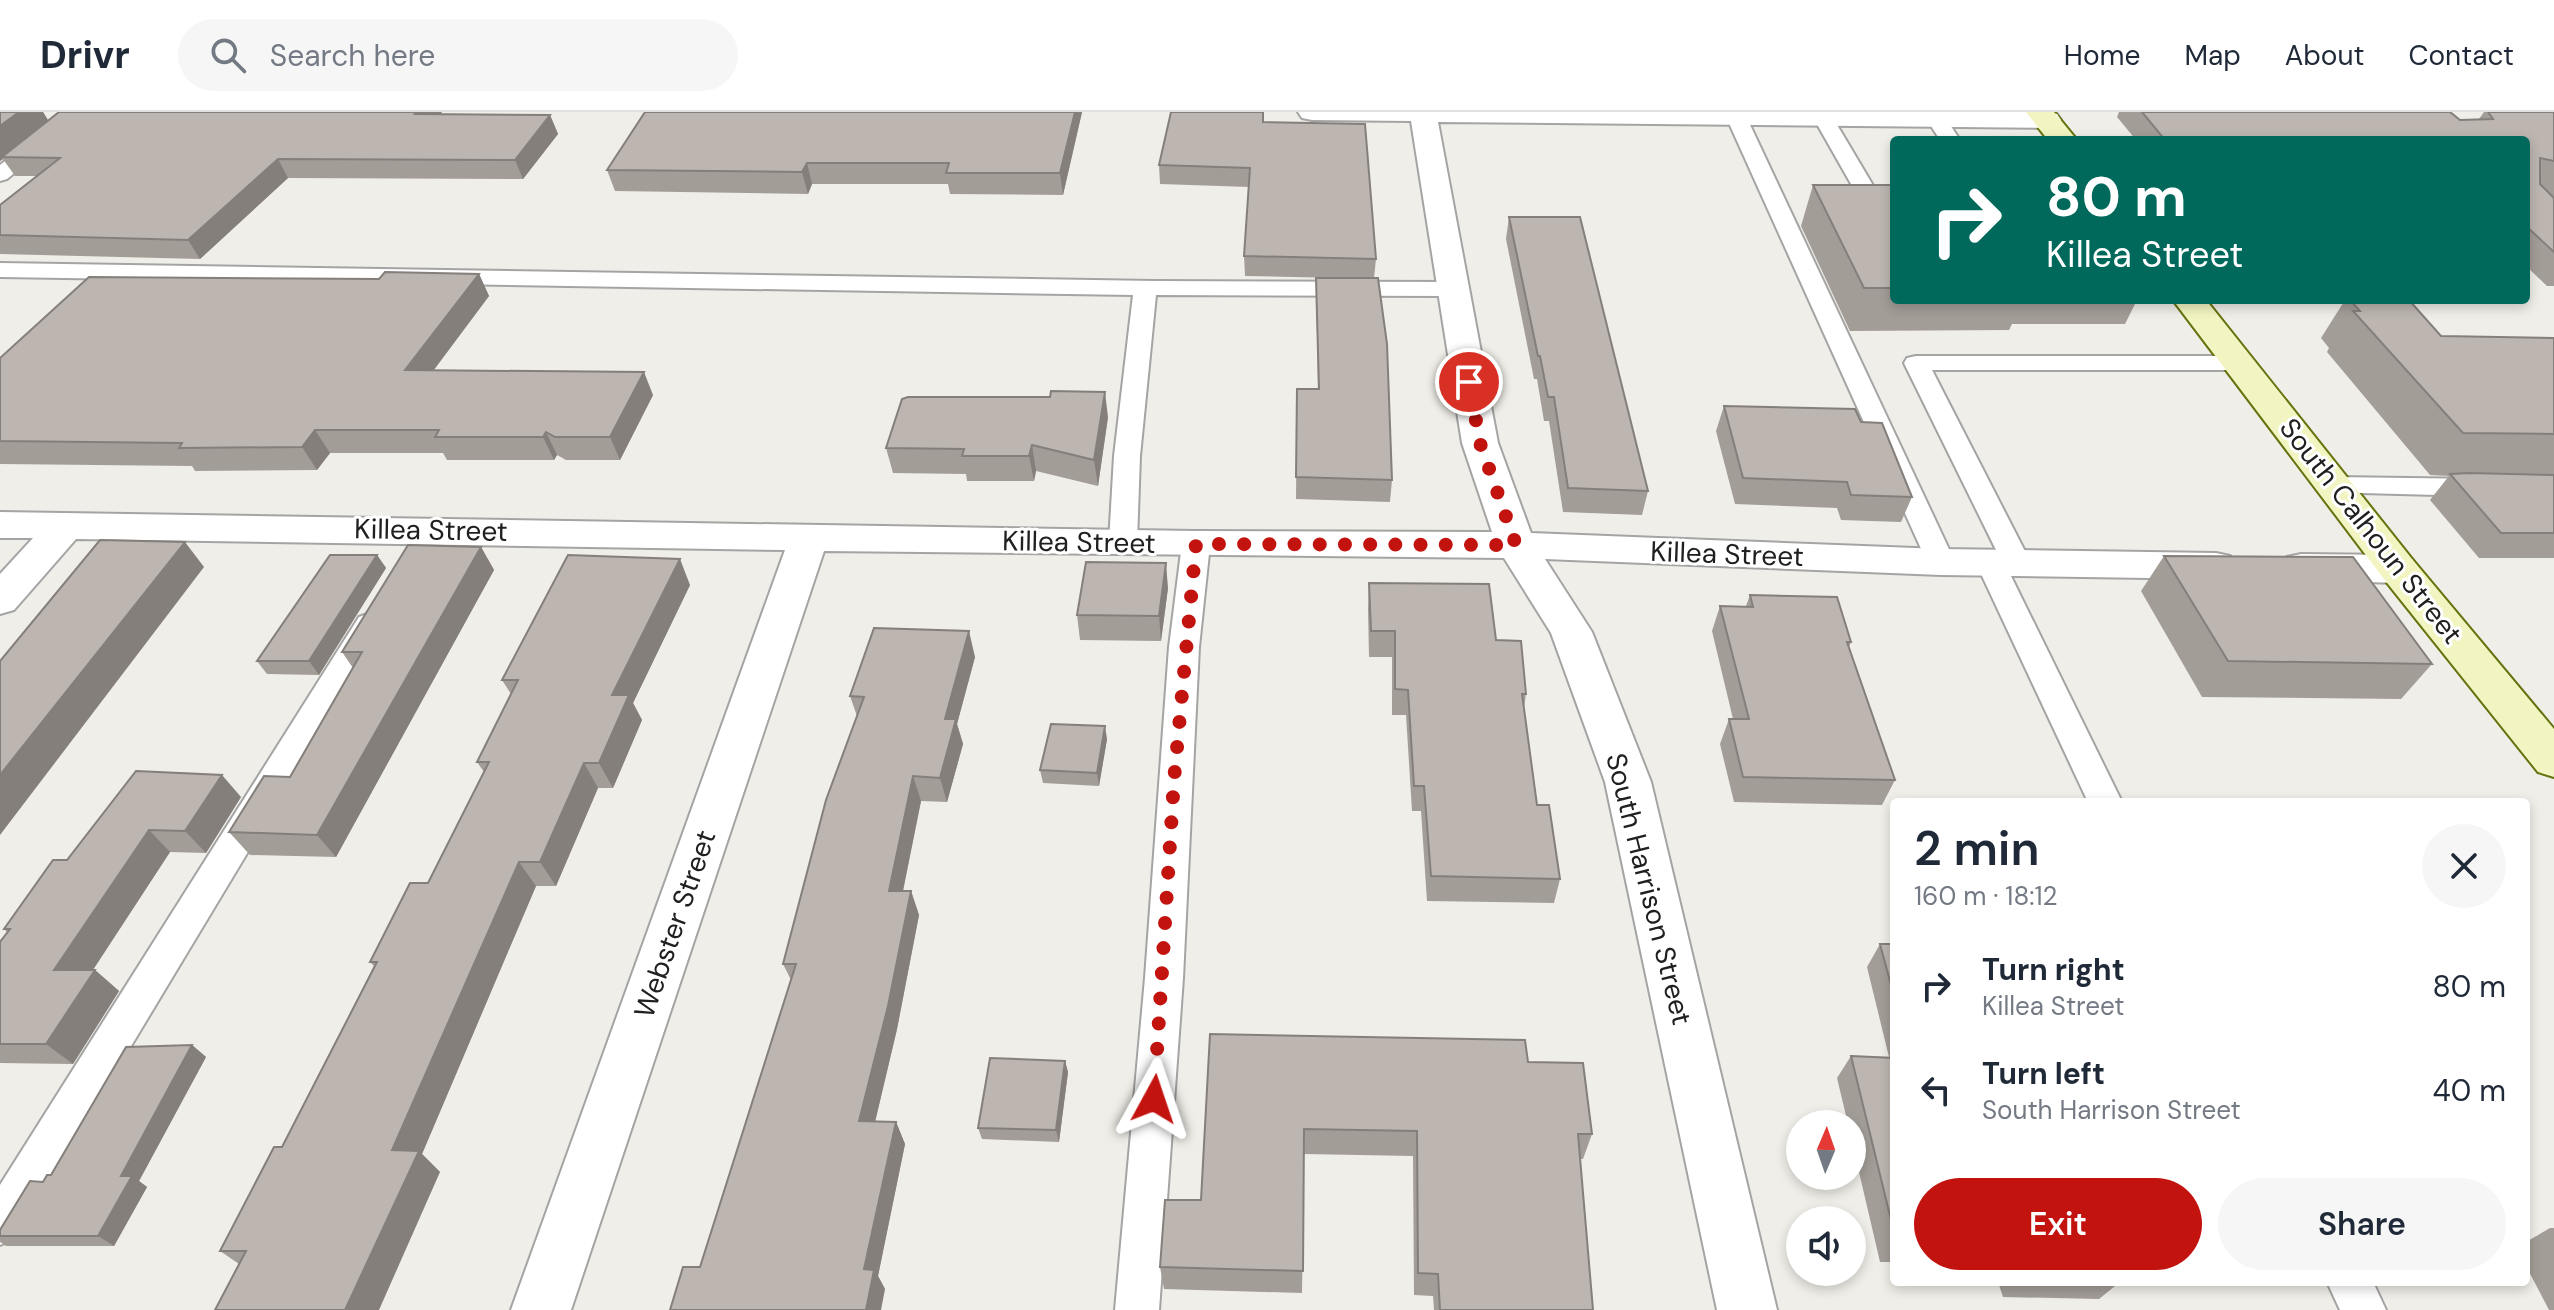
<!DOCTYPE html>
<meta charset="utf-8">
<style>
body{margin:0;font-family:"DM Sans",sans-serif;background:#f6f6f7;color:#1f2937;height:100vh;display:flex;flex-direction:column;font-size:30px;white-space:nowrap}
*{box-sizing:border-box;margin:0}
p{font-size:26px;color:#747a83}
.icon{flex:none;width:44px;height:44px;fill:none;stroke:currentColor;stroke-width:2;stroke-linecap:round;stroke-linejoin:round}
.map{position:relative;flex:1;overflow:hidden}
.sheet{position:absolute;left:1890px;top:686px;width:640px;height:488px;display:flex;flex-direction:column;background:#fff;border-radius:8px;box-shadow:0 4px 12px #0003}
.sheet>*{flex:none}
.top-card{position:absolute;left:1890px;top:24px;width:640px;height:168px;border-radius:8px;box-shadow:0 4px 12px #0003;background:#00695c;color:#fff;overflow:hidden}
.needle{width:52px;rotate:2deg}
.controls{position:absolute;left:1786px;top:998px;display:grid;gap:16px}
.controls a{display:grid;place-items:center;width:80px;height:80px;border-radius:50%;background:#fff;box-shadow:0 4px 12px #0003;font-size:40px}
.pin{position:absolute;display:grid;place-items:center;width:68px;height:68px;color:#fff;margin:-34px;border:4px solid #fff;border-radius:50%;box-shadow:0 2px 8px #0007}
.me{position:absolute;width:88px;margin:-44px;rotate:5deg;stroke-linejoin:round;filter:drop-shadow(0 0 6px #0008)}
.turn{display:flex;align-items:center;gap:28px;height:168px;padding:0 24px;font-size:36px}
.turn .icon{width:104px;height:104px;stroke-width:2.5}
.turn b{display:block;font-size:56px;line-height:68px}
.round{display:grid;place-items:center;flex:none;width:84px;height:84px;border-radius:42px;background:#f6f6f7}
.overview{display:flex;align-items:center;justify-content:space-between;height:136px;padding:0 24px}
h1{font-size:48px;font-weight:600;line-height:60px}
.cta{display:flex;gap:16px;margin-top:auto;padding:16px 24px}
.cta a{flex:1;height:92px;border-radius:48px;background:#c2130f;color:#fff;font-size:32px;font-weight:600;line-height:92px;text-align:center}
.cta a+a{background:#f6f6f7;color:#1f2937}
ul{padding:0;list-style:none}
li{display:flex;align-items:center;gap:24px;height:104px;padding:0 24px}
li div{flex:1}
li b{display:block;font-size:30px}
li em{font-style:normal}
header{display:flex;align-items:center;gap:48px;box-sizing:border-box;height:112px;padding:0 40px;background:#fff;border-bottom:2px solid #e0e1e3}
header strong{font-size:38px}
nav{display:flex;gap:44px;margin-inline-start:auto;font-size:28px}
.search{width:560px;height:72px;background:#f6f6f7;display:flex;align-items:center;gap:20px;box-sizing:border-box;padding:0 28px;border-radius:44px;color:#747a83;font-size:30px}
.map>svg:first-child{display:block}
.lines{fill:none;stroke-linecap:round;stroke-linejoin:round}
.lane-casing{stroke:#a4a4a4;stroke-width:4}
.street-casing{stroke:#a4a4a4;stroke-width:4}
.secondary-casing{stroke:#65720d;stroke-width:4}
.lane{fill:#fff;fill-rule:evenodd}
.street{fill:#fff;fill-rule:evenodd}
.secondary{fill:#f2f5c1;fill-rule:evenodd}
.wall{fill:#a39d97}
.shaded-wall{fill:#847f7b}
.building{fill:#bdb6b0;stroke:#847f7b;stroke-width:2}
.route{stroke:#c2130f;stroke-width:14;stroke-dasharray:0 25.2}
.labels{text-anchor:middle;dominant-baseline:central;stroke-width:6;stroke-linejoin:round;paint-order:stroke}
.street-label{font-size:28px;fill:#202020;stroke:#fff}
</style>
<header>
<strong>Drivr</strong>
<div class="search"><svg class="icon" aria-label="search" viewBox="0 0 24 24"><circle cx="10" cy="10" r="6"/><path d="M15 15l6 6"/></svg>Search here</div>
<nav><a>Home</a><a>Map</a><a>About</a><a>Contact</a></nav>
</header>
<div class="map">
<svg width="2554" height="1198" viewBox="0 0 2554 1198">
<rect width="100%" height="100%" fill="#f0eee8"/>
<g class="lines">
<defs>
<g id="lane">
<path d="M67 0H89L7 67 0 69V53Z"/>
<path d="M1724 0H1744L1955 450 1951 457 1941 460 1931 457 1927 450Z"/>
<path d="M1936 0 1943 2 1960 28H1940L1926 6Z"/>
<path d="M1816 1H1830L1887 97H1894V111L1872 109 1813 5Z"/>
<path d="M0 151 1155 169 1452 170 1460 172 1464 177 1460 182 1452 184 1156 183 1140 344 1137 430 1133 437 1123 439 1113 437 1109 430 1114 344 1133 183 0 165Z"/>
<path d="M1916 244H2239L2248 246 2251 251 2248 256 2239 258H1932L2031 451 2027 458 2017 461 2008 458 2122 690H2088L1976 451 1980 444 1990 441 1999 444 1904 251 1907 246Z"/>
<path d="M2333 365 2554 368V386L2323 380 2319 374 2323 368Z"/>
<path d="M1196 423 1206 425 1210 432 1199 535 1183 866 1159 1198H1115L1145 866 1169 535 1182 432 1186 425Z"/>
<path d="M370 501 381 505 385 512 15 1127 0 1133V1073L359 505Z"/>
<path d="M2327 1170H2373L2386 1198H2340Z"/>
</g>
<g id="street">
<path d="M1298 0H2048L2057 2 2061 8 2057 14 2047 16 1438 10 1498 331 1531 421 1941 437 2216 441 2230 444 2236 454 2230 464 2216 467 1941 463 1545 447 1592 520 1651 670 1777 1198H1717L1605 670 1551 521 1504 446 824 439 571 1198H511L785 438 76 427 14 498 0 502V462L33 426H0V400L1196 419 1492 420 1462 331 1411 9 1312 8 1302 6Z"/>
<path d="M2301 442 2398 443 2412 447 2418 457 2412 467 2398 471 2301 468 2287 465 2281 455 2287 445Z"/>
</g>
<g id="secondary">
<path d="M2026 0H2054L2077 28H2048Z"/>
<path d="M2173 188H2206L2412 447 2554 617V665L2538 660 2384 467Z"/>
</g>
</defs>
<use href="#lane" class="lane-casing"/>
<use href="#street" class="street-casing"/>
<use href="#secondary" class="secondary-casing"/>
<use href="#lane" class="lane"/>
<use href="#street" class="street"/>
<use href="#secondary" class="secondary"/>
</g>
<g class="wall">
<path d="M0 0H43L48 8 59 0H442L440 2 550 3 558 22 523 67 288 66 200 147 0 142V93L36 64H15L3 47 0 49Z"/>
<path d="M645 0H1082L1063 83 950 82 948 72H812L808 82 615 79 607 58Z"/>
<path d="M2119 0H2450L2460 8 2479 7 2484 0H2554V174H2547L2526 154V28H2136L2117 5Z"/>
<path d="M1264 10 1376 147 1374 166 1392 368 1390 390 1296 387 1297 277H1318L1316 166H1338L1245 164 1244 144 1249 75 1160 72 1159 53Z"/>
<path d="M1813 73H1894V188H2137L2125 212H2012L2009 218 1850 219 1801 114Z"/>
<path d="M1509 105 1648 379 1642 403 1563 400 1549 309H1544L1537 267H1534L1506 127Z"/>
<path d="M479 162 489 184 434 258 653 283 620 348H566L557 343 554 348H447L443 341H330L317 358 195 359 192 354 0 352V246L379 167Z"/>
<path d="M2345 188H2409L2441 224 2554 226V446H2479L2430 388 2449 364 2430 363 2327 240 2329 236 2321 226Z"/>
<path d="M1724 294 1861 310 1912 385 1901 410 1841 408 1837 396 1735 392 1716 319Z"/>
<path d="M1108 305 1098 374 1036 359 1034 369H967L966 362 893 361 886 336Z"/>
<path d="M481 435 494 458 336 745 250 743 229 720 290 665 353 556 342 540Z"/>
<path d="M377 443 386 456 319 563 267 562 257 549Z"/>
<path d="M2164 444 2432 552 2401 587 2202 585 2141 479Z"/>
<path d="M1369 471 1496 528 1526 582 1524 596 1537 693 1560 767 1554 791 1427 789 1421 699H1412L1406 603H1392V545H1369L1368 497Z"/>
<path d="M690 473 633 591 642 608 613 676H598L556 774H536L422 1042 440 1060 239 1152 220 1139 282 1035 374 854 370 850 428 771 484 660 477 650 511 582 502 568Z"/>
<path d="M1168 476 1161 529 1080 528 1077 503Z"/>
<path d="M1750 483 1851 530 1849 535 1895 668 1882 693 1734 690 1720 632 1729 607H1733L1712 519 1720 494H1746Z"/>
<path d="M975 545 957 612 963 632 947 690 921 689 903 779H911L919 803 897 917 875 1010H896L905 1032 878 1164 885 1177 700 1155 791 868 783 852 857 604 850 584Z"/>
<path d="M1107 627 1099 674 1043 671 1040 658Z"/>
<path d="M241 685 206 741 170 740 93 858H95L119 879 73 952 0 951V830L7 820 4 817 67 748Z"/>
<path d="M1880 832H1894V1150H1880L1852 1030V1012H1848L1837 966 1851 944 1889 945 1867 855Z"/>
<path d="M1210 922 1528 950 1592 1022 1583 1047H1580L1593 1198H1434L1433 1184 1414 1183 1413 1044 1304 1042 1302 1181 1164 1177 1160 1155 1201 1088Z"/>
<path d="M192 933 206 945 139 1069 147 1075 114 1134H6L0 1130V1118L43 1070Z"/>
<path d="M1065 949 1068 960 1059 1030 982 1027 978 1016Z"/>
<path d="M2550 1116H2554V1198H2549L2526 1154V1130Z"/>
<path d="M1998 1170H2120L2099 1187 2003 1185Z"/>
</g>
<g class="shaded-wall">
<path d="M19 0H43L49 10 2 45 3 47 0 49V14Z"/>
<path d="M417 0H442L424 20 415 2Z"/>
<path d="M1075 0H1082L1063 83 1060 61Z"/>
<path d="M550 3 558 22 523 67 515 48Z"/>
<path d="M278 47 288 66 200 147 188 128Z"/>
<path d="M807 51 812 72 808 82 802 60Z"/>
<path d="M479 162 489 184 417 280 405 258Z"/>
<path d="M644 260 653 283 620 348 610 325Z"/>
<path d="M1105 280 1108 305 1098 374 1094 348Z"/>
<path d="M315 318 330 341 317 358 302 335Z"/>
<path d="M546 320 557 343 554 348 543 325Z"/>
<path d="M1032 333 1036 359 1034 369 1029 344Z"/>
<path d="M185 430 204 455 0 723V663Z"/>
<path d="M481 435 494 458 336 745 317 723Z"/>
<path d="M377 443 386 456 319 563 309 549Z"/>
<path d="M680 447 690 473 633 591 642 608 613 676 599 651 612 583Z"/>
<path d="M1166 451 1168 476 1161 529 1159 504Z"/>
<path d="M969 519 975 545 957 612 963 632 947 690 940 666 945 607Z"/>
<path d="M1105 614 1107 627 1099 674 1097 661Z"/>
<path d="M584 651 598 676 556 774 540 750Z"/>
<path d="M222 663 241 685 206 741 185 719Z"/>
<path d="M913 664 921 689 898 803 889 779Z"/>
<path d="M149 718 170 740 79 879 54 858Z"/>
<path d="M519 750 536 774 422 1042 440 1060 379 1198H345L392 1038Z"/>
<path d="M911 779 919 803 897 917 870 1031 859 1009Z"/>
<path d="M95 858 119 879 73 952 46 932Z"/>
<path d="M192 933 206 945 139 1069 147 1075 114 1134 98 1124 121 1064Z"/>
<path d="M1065 949 1068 960 1059 1030 1056 1018Z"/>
<path d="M896 1010 905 1032 878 1164 885 1177 881 1198H866L864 1157Z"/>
</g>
<g class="building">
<path d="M0 0H19L0 14Z"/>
<path d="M59 0H417L415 2 550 3 515 48 278 47 188 128 0 123V93L60 46 2 45Z"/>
<path d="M645 0H1075L1060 61H946L949 51H807L802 60 607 58Z"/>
<path d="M1171 0H1263V10L1365 12 1376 147 1244 144 1250 56 1159 53Z"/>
<path d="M2142 0H2450L2460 8 2493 7 2488 0H2554V49L2540 46V72L2554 86V140L2526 114V28H2165Z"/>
<path d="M1813 73H1894V176H1864Z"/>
<path d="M1509 105H1580L1648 379 1568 376 1554 285H1548L1540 244H1538Z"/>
<path d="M385 160 479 162 405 258 644 260 610 325H555L546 320 543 325H435L439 318H315L302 335 179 336 182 331 0 329V246L89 165 379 167Z"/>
<path d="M1316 166H1378L1387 232 1392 368 1296 365 1297 277H1319Z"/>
<path d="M2350 188H2409L2441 224 2554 226V322L2463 321 2353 199H2360Z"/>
<path d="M1051 279 1105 280 1094 348 1032 333 1029 344H962L964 337 886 336 902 287 908 285H1050Z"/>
<path d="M1724 294 1855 297 1861 310 1882 311 1912 385 1851 383 1847 370 1743 366Z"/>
<path d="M2470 361 2554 363V421H2501L2450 362Z"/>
<path d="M100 428 185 430 0 663V549Z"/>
<path d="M408 433 481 435 317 723 229 720 264 664 290 665 362 540H342Z"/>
<path d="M330 443H377L309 549H257Z"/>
<path d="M568 443 680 447 612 583H629L599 651H584L540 750H519L392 1038 419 1039 345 1198H215L246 1139H220L274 1035H282L377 850H370L410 771H428L489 650H477L518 568H502Z"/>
<path d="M2164 444 2353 445 2432 552 2228 549Z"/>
<path d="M1086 450 1166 451 1159 504 1077 503Z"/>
<path d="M1369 471 1489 472 1496 528 1521 529 1526 582H1522L1537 693H1549L1560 767 1431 764 1424 674H1414L1408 578 1395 577V519H1371Z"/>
<path d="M1750 483 1837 485 1851 530H1847L1895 668 1743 665 1729 607H1749L1720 494 1753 495Z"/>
<path d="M874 516 969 519 945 607H956L940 666 913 664 889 779H911L888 894 859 1009 896 1010 864 1157 874 1158 866 1198H670L683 1155H700L796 852H783L826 688 864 585 850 584Z"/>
<path d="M1051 612 1105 614 1097 661 1040 658Z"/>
<path d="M136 659 222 663 185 719 149 718 54 858H95L46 932H0V830L10 817H4L53 748H67Z"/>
<path d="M1880 832H1894V884Z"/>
<path d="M1210 922 1525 928 1528 950 1583 951 1592 1022H1578L1593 1198H1440L1438 1162 1418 1161 1417 1019 1304 1017 1303 1159 1160 1155 1165 1088H1201Z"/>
<path d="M192 933 121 1064H132L98 1124H0V1118L30 1069 43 1070 47 1063H51L126 935Z"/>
<path d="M1851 944 1894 946V1120Z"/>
<path d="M990 946 1065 949 1056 1018 978 1016Z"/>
</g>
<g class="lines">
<path class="route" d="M1154 987 1174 668 1196 432 1516 433 1480 331 1469 270"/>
</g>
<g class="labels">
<g class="street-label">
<text transform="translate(431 418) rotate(1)">Killea Street</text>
<text transform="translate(2371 419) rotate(52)">South Calhoun Street</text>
<text transform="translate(1079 430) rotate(1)">Killea Street</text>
<text transform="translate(1727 442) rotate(2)">Killea Street</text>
<text transform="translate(1649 777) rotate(76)">South Harrison Street</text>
<text transform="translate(675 812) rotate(-71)">Webster Street</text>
</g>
</g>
</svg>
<div class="controls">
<a><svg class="needle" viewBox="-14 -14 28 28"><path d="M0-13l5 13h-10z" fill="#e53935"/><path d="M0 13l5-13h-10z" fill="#747a83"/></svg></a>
<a><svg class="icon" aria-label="sound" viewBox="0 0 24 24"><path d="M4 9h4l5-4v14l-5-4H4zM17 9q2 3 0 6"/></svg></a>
</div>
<div class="pin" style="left:1469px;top:270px;background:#d93025"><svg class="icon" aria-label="arrive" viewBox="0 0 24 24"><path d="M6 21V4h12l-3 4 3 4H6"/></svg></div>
<svg class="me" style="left:1154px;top:987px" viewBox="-20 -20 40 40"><path d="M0-17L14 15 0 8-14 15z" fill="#c2130f" stroke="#fff" stroke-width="4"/></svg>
<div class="top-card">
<div class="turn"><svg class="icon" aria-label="right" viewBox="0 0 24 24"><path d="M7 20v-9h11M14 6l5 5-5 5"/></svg><div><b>80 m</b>Killea Street</div></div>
</div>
<section class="sheet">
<div class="overview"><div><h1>2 min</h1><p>160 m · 18:12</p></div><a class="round"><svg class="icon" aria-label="close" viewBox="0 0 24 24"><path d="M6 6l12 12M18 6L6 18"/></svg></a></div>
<ul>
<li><svg class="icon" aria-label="right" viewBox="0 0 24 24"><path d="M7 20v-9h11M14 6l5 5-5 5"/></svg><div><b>Turn right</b><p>Killea Street</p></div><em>80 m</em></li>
<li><svg class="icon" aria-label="left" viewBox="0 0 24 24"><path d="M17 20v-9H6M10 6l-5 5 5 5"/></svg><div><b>Turn left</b><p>South Harrison Street</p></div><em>40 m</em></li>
</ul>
<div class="cta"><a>Exit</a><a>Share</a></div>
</section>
</div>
